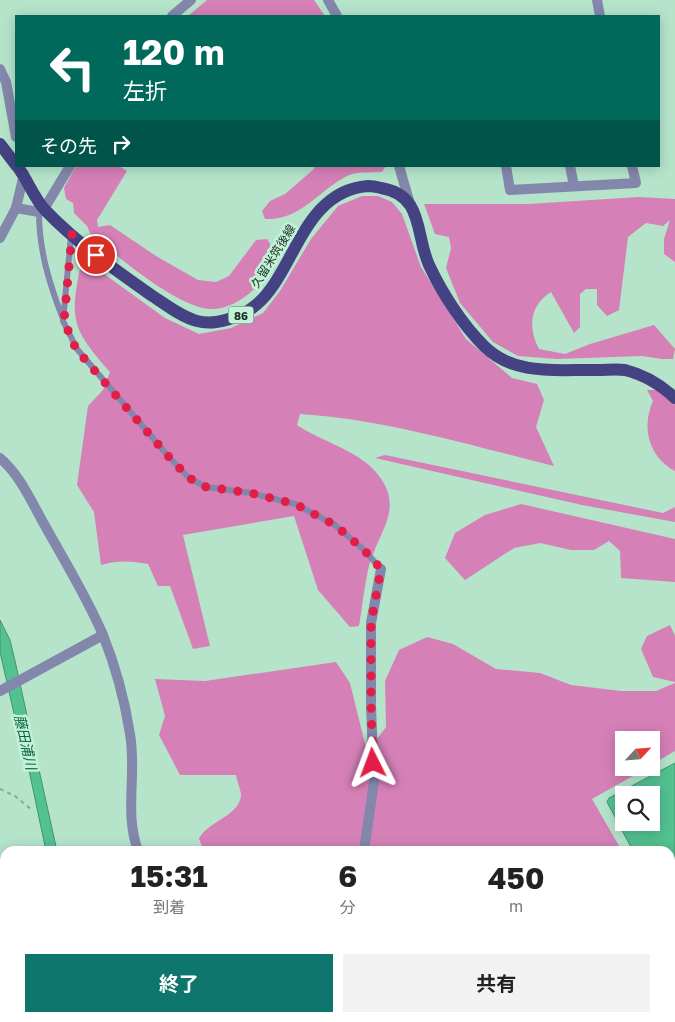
<!DOCTYPE html>
<html lang="ja">
<meta charset="utf-8">
<style>
body{margin:0;font-family:"Golos Text","Noto Sans JP",sans-serif;background:#f2f2f2;color:#222;height:100vh;display:flex;flex-direction:column;font-size:19px;white-space:nowrap}
*{box-sizing:border-box;margin:0}
p{font-size:16px;color:#767676}
.icon{flex:none;width:28px;height:28px;fill:none;stroke:currentColor;stroke-width:2;stroke-linecap:round;stroke-linejoin:round}
.map{position:relative;flex:1;overflow:hidden}
.sheet{position:absolute;left:0px;top:846px;width:675px;height:176px;display:flex;flex-direction:column;background:#fff;border-radius:15px 15px 0 0;box-shadow:0 2px 12px #0003}
.sheet>*{flex:none}
.banner{position:absolute;left:15px;top:15px;width:645px;height:152px;border-radius:0px;box-shadow:0 2px 12px #0003;background:#00695c;color:#fff;overflow:hidden}
.needle{width:32px;rotate:64deg}
.controls{position:absolute;left:615px;top:731px;display:grid;gap:10px}
.controls a{display:grid;place-items:center;width:45px;height:45px;border-radius:0px;background:#fff;box-shadow:0 2px 12px #0003;font-size:25px}
.pin{position:absolute;display:grid;place-items:center;width:42px;height:42px;color:#fff;margin:-21px;border:2px solid #fff;border-radius:50%;box-shadow:0 1px 5px #0007}
.me{position:absolute;width:55px;margin:-28px;rotate:357deg;stroke-linejoin:round;filter:drop-shadow(0 0 4px #0008)}
.turn{display:flex;align-items:center;gap:18px;height:105px;padding:0 25px;font-size:22px}
.turn .icon{width:65px;height:65px;stroke-width:2.5}
.turn b{display:block;font-size:35px;line-height:42px}
.then{display:flex;align-items:center;height:48px;padding:0 25px;background:#0003;gap:10px;font-size:19px}
.eta{display:flex;justify-content:space-evenly;align-items:center;height:85px;text-align:center}
.eta b{font-size:30px;font-weight:700;line-height:35px}
.button{display:flex;gap:10px;margin-top:auto;padding:10px 25px}
.button a{flex:1;height:58px;border-radius:0px;background:#0f766e;color:#fff;font-size:20px;font-weight:700;line-height:58px;text-align:center}
.button a+a{background:#f2f2f2;color:#222}
.map>svg:first-child{display:block}
.forest{fill:#d580b7}
.water{fill:#53c190;stroke:#429570;fill-rule:evenodd}
.lines{fill:none;stroke-linecap:round;stroke-linejoin:round}
.path{stroke:#84aa96;stroke-width:2;stroke-dasharray:4 4;stroke-linecap:butt}
.service{stroke:#8487ac;stroke-width:6}
.minor{stroke:#8487ac;stroke-width:10}
.tertiary{stroke:#8487ac;stroke-width:10}
.primary{stroke:#444283;stroke-width:12}
.route{stroke:#e11d48;stroke-width:9;stroke-dasharray:0 16.2}
.labels{text-anchor:middle;dominant-baseline:central;stroke-width:5;stroke-linejoin:round;paint-order:stroke}
.shield{fill:#c2f2d8;stroke:#4e695b;stroke-width:1}
.shield-label{font-size:11px;font-weight:bold;fill:#1c2e25}
.street-label{font-size:12px;fill:#1c2e25;stroke:#c2f2d8}
.water-label{font-size:14px;font-style:italic;fill:#0e6344;stroke:#c2f2d8}
</style>
<div class="map">
<svg width="675" height="1022" viewBox="0 0 675 1022">
<rect width="100%" height="100%" fill="#b5e4cb"/>
<g class="forest">
<path d="M207 0H314L325 16H188Z"/>
<path d="M76 166H119L127 171 97 220 98 227 110 225 156 256 198 280 216 282 229 276 256 240 267 239 275 251C272 260 269 271 263 279 254 293 229 310 212 309 178 309 116 255 90 233L87 226 74 213 73 203 66 199 64 188Z"/>
<path d="M314 166H386L382 172C371 173 356 171 347 176 318 191 300 221 265 219L262 211 270 201 285 194 314 169Z"/>
<path d="M362 196H378L392 202 402 214 421 267 466 339 512 378 537 384 544 400 536 427 554 466C473 446 383 419 300 414L297 425C319 440 355 450 373 469 409 507 377 531 368 570 364 589 362 608 359 626L350 627 318 590 294 516 183 535 210 646 193 649 170 586H158L148 564C132 561 117 560 101 565L94 512 77 485 88 406 103 390 110 372C69 326 70 318 82 258L165 318 199 334 231 328 263 313 280 291 311 239 338 206Z"/>
<path d="M639 197 675 199V262L664 254V239L670 220 663 226 646 223 628 237 619 310 607 316 597 305V289H586L580 294V327L574 333 551 292C529 306 528 328 539 349L565 354 590 344 654 325 675 349 673 359H662L642 356 557 359 518 356 493 342 460 303 446 268 451 248 449 237 435 234 424 204H528Z"/>
<path d="M647 390H657L675 402V471C649 457 641 428 653 401Z"/>
<path d="M385 455 663 513 675 507V522L582 505 375 458Z"/>
<path d="M521 504 675 539V582L621 578 620 551 609 541 594 550H571L540 543 514 548 465 580 445 558 455 533 485 515Z"/>
<path d="M670 625 675 636V682L653 677 641 649 647 636Z"/>
<path d="M427 637 453 644 496 669 540 673 571 685 621 691H656L675 683V751L651 765V740H624V768H647L592 799 622 851H204L199 839C207 821 241 816 241 794 240 788 237 781 236 775H180L159 735 165 716 155 679 205 681 336 662 350 683 367 752 386 727 385 681 399 650Z"/>
<path d="M675 870V1022H308L305 1018H670V871Z"/>
</g>
<g class="water">
<path d="M0 620 10 640 15 661 57 851H46L18 718H15L0 652Z"/>
<path d="M675 763V865L670 867V851H633L607 802 609 798ZM624 795H651V822H624Z"/>
</g>
<g class="lines">
<g class="path">
<path d="M0 789 15 796 32 810"/>
<path d="M0 940 5 941"/>
<path d="M67 1018V1022"/>
</g>
<g class="service">
<path d="M39 212C39 250 49 283 63 319"/>
<path d="M71 235 63 321 77 349 169 457 189 478 206 487 251 493 295 504 335 525 363 549 381 569"/>
</g>
<g class="minor">
<path d="M328 0 337 16"/>
<path d="M597 0 600 16"/>
<path d="M172 16 191 0"/>
<path d="M399 166 410 204"/>
<path d="M506 166 510 190 636 183 632 166"/>
<path d="M570 166 574 186"/>
<path d="M16 208 39 212 44 209 70 166"/>
<path d="M0 458C20 475 31 501 44 524 64 560 87 597 103 635 115 665 125 702 130 734 137 774 124 813 138 851"/>
<path d="M0 691 103 635"/>
<path d="M364 851 374 782 371 706V623L381 569"/>
<path d="M0 1012 5 1011"/>
<path d="M202 1018 204 1022"/>
<path d="M402 1022 403 1018"/>
</g>
<g class="tertiary">
<path d="M0 69 6 82 16 137"/>
<path d="M0 238 16 208 24 174"/>
</g>
<g class="primary">
<path d="M0 144 16 165"/>
<path d="M17 166C28 180 34 199 46 211 77 243 114 269 151 295 165 304 181 317 197 321 215 326 242 317 256 305 295 273 302 191 368 186 372 186 377 187 381 188 424 195 415 234 429 265 442 293 462 324 484 346 515 377 559 369 598 370 607 370 617 369 625 370 645 375 660 384 675 398"/>
</g>
</g>
<g class="lines">
<path class="route" d="M96 255 72 234 64 321 76 349 169 457 189 478 206 487 251 493 295 504 335 525 364 550 381 569 371 623V706L373 763"/>
</g>
<g class="labels">
<rect class="shield" x="228.5" y="306.5" width="25" height="17" rx="4"/>
<g class="shield-label">
<text x="241" y="315">86</text>
</g>
<g class="street-label">
<text transform="translate(273 256) rotate(-58)">久留米筑後線</text>
</g>
<g class="water-label">
<text transform="translate(26 742) rotate(77)">藤田浦川</text>
</g>
</g>
</svg>
<div class="controls">
<a><svg class="needle" viewBox="-14 -14 28 28"><path d="M0-13l5 13h-10z" fill="#e53935"/><path d="M0 13l5-13h-10z" fill="#767676"/></svg></a>
<a><svg class="icon" aria-label="search" viewBox="0 0 24 24"><circle cx="10" cy="10" r="6"/><path d="M15 15l6 6"/></svg></a>
</div>
<div class="pin" style="left:96px;top:255px;background:#d93025"><svg class="icon" aria-label="arrive" viewBox="0 0 24 24"><path d="M6 21V4h12l-3 4 3 4H6"/></svg></div>
<svg class="me" style="left:373px;top:763px" viewBox="-20 -20 40 40"><path d="M0-17L14 15 0 8-14 15z" fill="#e11d48" stroke="#fff" stroke-width="4"/></svg>
<div class="banner">
<div class="turn"><svg class="icon" aria-label="left" viewBox="0 0 24 24"><path d="M17 20v-9H6M10 6l-5 5 5 5"/></svg><div><b>120 m</b>左折</div></div>
<div class="then">その先<svg class="icon" aria-label="right" viewBox="0 0 24 24"><path d="M7 20v-9h11M14 6l5 5-5 5"/></svg></div>
</div>
<section class="sheet">
<div class="eta">
<div><b>15:31</b><p>到着</p></div>
<div><b>6</b><p>分</p></div>
<div><b>450</b><p>m</p></div>
</div>
<div class="button"><a>終了</a><a>共有</a></div>
</section>
</div>
